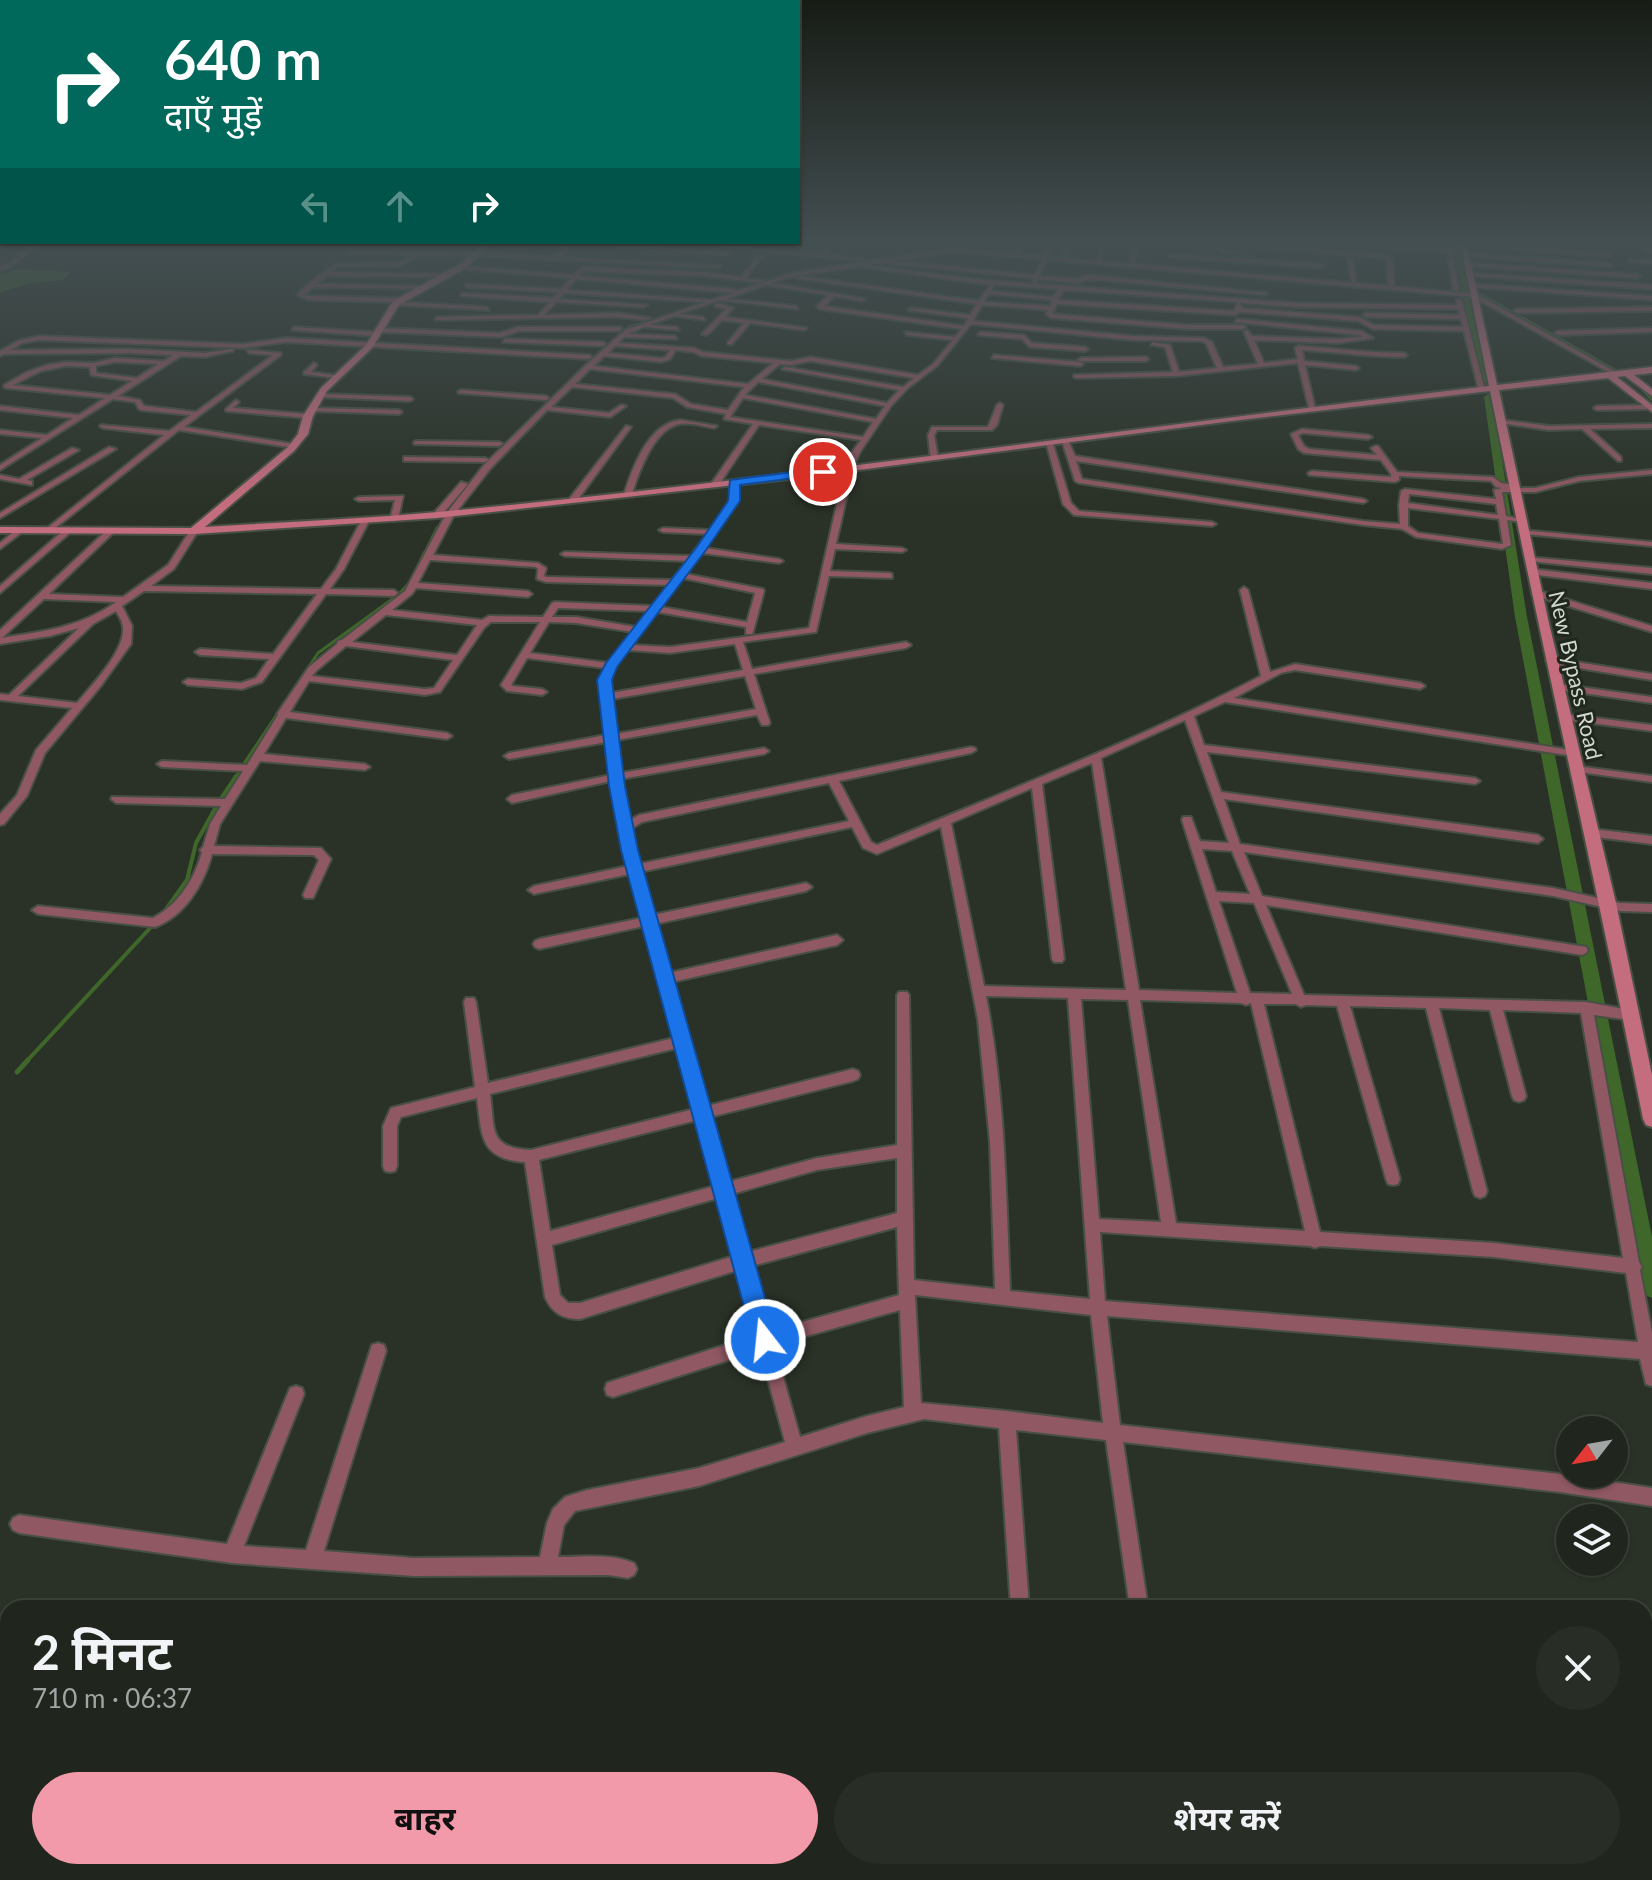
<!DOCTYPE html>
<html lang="hi">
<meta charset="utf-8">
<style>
body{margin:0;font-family:Lato,"Noto Sans Devanagari",sans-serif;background:#282e26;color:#f1f3f6;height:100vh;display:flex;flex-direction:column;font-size:30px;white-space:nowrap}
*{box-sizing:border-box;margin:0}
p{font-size:26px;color:#a2a5a4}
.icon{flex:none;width:44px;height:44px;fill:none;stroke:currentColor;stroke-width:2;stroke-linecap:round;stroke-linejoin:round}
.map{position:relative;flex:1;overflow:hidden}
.side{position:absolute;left:0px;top:1600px;width:1652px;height:280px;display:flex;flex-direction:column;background:#20261d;border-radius:24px 24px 0 0;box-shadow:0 2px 6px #0004,0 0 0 2px #3d433b}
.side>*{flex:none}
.guide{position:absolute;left:0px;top:0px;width:800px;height:244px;box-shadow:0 2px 6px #0004,0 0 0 2px #3d433b;background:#00695c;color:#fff;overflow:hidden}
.needle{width:52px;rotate:239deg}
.tools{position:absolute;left:1556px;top:1416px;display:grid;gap:16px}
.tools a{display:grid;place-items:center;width:72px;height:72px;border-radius:50%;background:#20261d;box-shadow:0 2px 6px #0004,0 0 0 2px #3d433b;font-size:40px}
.pin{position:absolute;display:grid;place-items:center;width:68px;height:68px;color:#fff;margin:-34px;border:4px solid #fff;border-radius:50%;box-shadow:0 2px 8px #0007}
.me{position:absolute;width:88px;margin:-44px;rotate:344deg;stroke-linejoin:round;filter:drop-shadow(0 0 6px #0008)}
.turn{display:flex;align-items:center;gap:28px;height:168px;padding:0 32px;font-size:36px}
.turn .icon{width:104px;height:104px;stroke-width:2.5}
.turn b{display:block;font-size:56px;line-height:68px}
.lanes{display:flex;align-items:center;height:76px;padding:0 32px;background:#0003;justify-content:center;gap:40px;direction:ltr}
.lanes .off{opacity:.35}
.round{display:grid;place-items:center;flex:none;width:84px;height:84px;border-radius:42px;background:#282e26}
.headline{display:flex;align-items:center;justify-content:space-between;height:136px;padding:0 32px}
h1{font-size:48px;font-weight:700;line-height:60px}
.action{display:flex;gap:16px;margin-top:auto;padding:16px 32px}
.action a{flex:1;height:92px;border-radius:48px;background:#f39aaa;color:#111;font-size:32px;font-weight:700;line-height:92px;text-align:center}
.action a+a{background:#282e26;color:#f1f3f6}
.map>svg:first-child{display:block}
.water{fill:#3e6729}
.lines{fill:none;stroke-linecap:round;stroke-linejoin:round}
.stream-far3{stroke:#3e6729;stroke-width:2}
.stream-far2{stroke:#3e6729;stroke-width:3}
.stream-far1{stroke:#3e6729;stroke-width:4}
.stream{stroke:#3e6729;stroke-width:5}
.canal{fill:#3e6729;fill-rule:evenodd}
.street-casing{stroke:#485045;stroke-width:4}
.secondary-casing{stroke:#485045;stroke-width:4}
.street{fill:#8f5862;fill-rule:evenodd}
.secondary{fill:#c36d7e;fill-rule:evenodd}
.route{fill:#1a73e8;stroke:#114b97;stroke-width:2}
.labels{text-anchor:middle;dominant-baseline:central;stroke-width:6;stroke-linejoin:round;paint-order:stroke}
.far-street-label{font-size:22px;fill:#d2d7d0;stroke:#20281d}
</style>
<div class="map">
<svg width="1652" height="1880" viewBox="0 0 1652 1880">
<rect width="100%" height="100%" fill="#2a3227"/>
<path class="water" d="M16 269H17L71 272 63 280 31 283 0 292V274Z"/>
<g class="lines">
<g class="stream-far3">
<path d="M855 263 942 250"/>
<path d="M1373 285 1458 292"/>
<path d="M1479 293 1618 371"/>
<path d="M1631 379 1652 400"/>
<path d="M507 443 628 327 689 308"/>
<path d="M448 508 471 481"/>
<path d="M423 555 437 527"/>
</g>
<g class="stream-far2">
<path d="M417 568 424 553"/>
<path d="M243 765 318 653 398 595 412 580"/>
<path d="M235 778 241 769"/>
</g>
<g class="stream-far1">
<path d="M220 800 236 776"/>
<path d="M164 912 187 880 196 843 217 805"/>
<path d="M26 1062 152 926"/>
</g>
<path class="stream" d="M17 1072 28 1060"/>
<g class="canal">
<path d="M1452 241H1458L1488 382 1484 385 1480 382Z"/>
<path d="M1488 394 1492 397 1527 617 1652 1237V1298L1645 1295 1642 1288 1515 617 1484 397Z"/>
</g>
<defs>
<g id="street">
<path d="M834 241H840L825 254 867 259 864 261 726 248 729 246 820 254Z"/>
<path d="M917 241H922L918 245 915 243Z"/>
<path d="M1019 241H1024L1018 254 1043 256 1050 241H1054L1048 257 1062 258 1068 241H1073L1065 258 1097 261 1101 241H1106L1100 261 1130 264 1134 241H1139L1134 264 1352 283 1347 261 1350 259 1353 261 1356 283 1476 294 1619 374 1614 375 1473 297 1047 260 1040 276 1077 279 1088 275 1268 293 1265 295 1089 279 1078 283 1039 279 1035 284 1032 282 1034 278 891 264 889 262 789 277 772 283 865 299 862 301 835 296 824 306 964 326 968 318 908 310 911 308 970 315 977 304 796 278 799 276 979 301 991 284 994 286 991 291 1054 297 1058 289 983 284 862 267 865 265 983 280 1296 303 1457 305 1456 301 1459 299 1462 301 1484 387 1481 389 1478 387 1464 331 1373 329 1358 321 1241 312 1235 315 1057 304 1052 314 1189 325H1243L1246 327 1243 329H1189L1051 318 1046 314 1048 310 982 305 973 321 1132 336 1204 338 1212 342 1223 367 1258 364 1244 332 1247 330 1252 336 1338 339 1363 337 1360 335 1235 322 1237 319 1361 331 1373 338 1338 343 1254 340 1264 363 1298 359 1295 348 1298 346C1334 348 1368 353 1404 353L1407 355 1404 357C1370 357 1336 352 1302 350L1304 361 1356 366 1359 368 1356 370 1305 365 1315 408 1312 410 1309 408 1298 363 1177 376 1076 378 1074 377V375L1173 372 1165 347 1151 345 1153 342 1170 345 1179 372 1217 368 1206 343 1201 341 1132 340 971 324 937 366 908 388 891 406 860 452 853 468 836 544 902 548 906 550 902 552 835 549 830 571 889 573 892 574V578L829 576 816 632 743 642 752 669 906 642 911 645 906 648 754 674 770 723 768 725H762L757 715 617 740 621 773 764 748 769 751 764 754 621 779 630 820 639 815 971 747 975 748 976 750 971 753 839 781 871 842 877 845C1006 791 1138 740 1261 676L1240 590 1244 587 1248 590 1270 672 1295 664 1420 683 1425 686 1420 689 1295 670 1281 673 1234 698 1577 751 1578 753 1573 756 1225 702 1194 716 1204 745 1475 778 1480 781 1475 784 1207 752 1221 792 1538 835 1543 839 1538 843 1224 799 1240 844 1553 888 1620 903 1652 904V912L1620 911 1553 896 1244 852 1262 896 1586 947 1588 950 1586 953 1582 955 1266 905 1304 995 1586 1002 1635 1011 1636 1015 1635 1019 1630 1020 1594 1015 1639 1262 1642 1267 1640 1270 1652 1333V1386L1646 1384 1640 1359 1107 1316 1120 1425 1560 1474 1652 1488V1506L1560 1492 1123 1442 1148 1608H1130L1106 1440 1016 1430 1029 1608H1011L999 1428 924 1419 867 1433 699 1486 575 1511 564 1525 558 1557C583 1557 611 1553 634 1563L637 1569 634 1575 628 1578 608 1575 414 1576 312 1569 232 1563 19 1533 13 1530 10 1524 13 1518 19 1515 227 1544 290 1388 296 1386 302 1388 304 1394 244 1546 306 1550 370 1351 372 1345 378 1343 384 1345 386 1351 324 1551 414 1558 540 1557 547 1523 553 1509 565 1497 587 1490 699 1468 785 1442 760 1350 613 1397 607 1395 605 1389 607 1383 613 1381 756 1335 738 1270 580 1319C563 1319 552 1313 545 1297L525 1162C479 1159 482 1135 477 1098L401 1117 397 1126V1166L395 1171 390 1172 385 1171 383 1166V1126L391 1108 475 1087 464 1002 466 998H474L476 1002 488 1083 674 1038 644 926 539 949 535 947 533 944 535 941 539 939 642 918 630 874 534 894 528 890 534 886 628 866 611 781 512 803 507 799 512 795 611 775 607 742 509 759 504 756 509 753 606 735 600 680 605 668 527 658 511 685 513 686 542 689 547 692 542 695 507 691 501 685 540 622H491L484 628 440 692 425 695 309 681 290 712 447 733 452 736 447 739 286 718 264 754 365 764 370 767 365 770 260 761 220 824 214 846 321 848 331 859 313 898H305L303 895 319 860 314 855 212 854C204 884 185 916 155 927L38 914 32 910 38 906 153 918C179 904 194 880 202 852L200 850 203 847 210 824 221 806 116 803 111 799 112 797 225 799 243 771 162 767 157 764 162 761 247 765 278 715 277 714 309 667 337 644 338 641 342 640 405 591 446 514 484 465 585 366 625 330 706 302 564 293 559 299 647 305 644 307 556 302 544 315 616 313 651 318 648 320 616 317 435 320 437 317 538 315 550 302 460 296 462 293 553 298 558 292 467 287 465 284 561 289 571 278 461 269 459 266 573 275 582 267 704 272 741 277 758 256H762L746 278 762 280 760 283 704 276 583 271 579 276 734 289 737 291 788 274 951 248 1015 254ZM951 252 1042 259 1035 275 894 261ZM576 279 733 293 711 300 567 290ZM766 285 829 295 817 306 819 309 962 329 955 337 905 332 907 335 953 340 933 364 918 375 810 357 791 361 703 352 694 348 618 343 624 337 677 339 675 336 628 334 644 327 679 330 677 327 649 325 674 316 705 320 703 317 678 314 720 300 798 309 796 306 726 299ZM1063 290 1238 302 1234 311 1058 300ZM989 294 1052 300 1050 306 984 302ZM1240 303 1296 307 1458 309 1460 315 1366 313 1363 315 1366 317 1461 319 1463 327 1374 325 1359 317 1242 308ZM615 346 670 350 666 357 661 358 608 353ZM676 350 693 352 702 356 773 363 748 384 594 366 604 356 661 362 670 359ZM810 361 914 378 903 387 785 367 782 369 899 390 887 403 762 379 780 364 791 365ZM590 369 744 387 728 410 691 404 675 394 575 384ZM758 382 885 406 876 419 745 395ZM572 387 673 398 687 407 726 414 724 419 753 424 711 484 715 486H718L759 425 861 440 852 452 845 468 809 628 670 647 632 645 657 612 746 627V634H752L753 632 764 591 763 589 686 574 702 553 779 563 783 561 779 559 705 548 738 501V482L734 480 730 482V501L710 530 663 528 659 530 663 532 707 534 691 556 565 552 561 554 565 556 687 561 672 580 547 577 544 576 546 568 538 563 433 555 454 515 490 469 547 410 610 417 626 406 621 405 609 413 551 407ZM743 398 873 422 863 437 730 417ZM430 560 536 567 538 569 537 579 546 582 669 585 652 606 555 602 552 603 543 617 489 616 482 620 392 610 412 594 416 588 528 597 532 594 528 591 418 583ZM683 578 755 593 747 622 661 607ZM558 608 648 611 636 627 576 617H552ZM386 615 477 625 457 655 352 642ZM549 622 576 623 633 632 609 663 530 653ZM735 644 743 670 611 693C609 673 616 665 628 650L670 653ZM346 646 453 660 434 688 425 689 312 676 316 671ZM745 676 756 709 616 734 612 699ZM1185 720 1229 843 1200 841 1191 817H1183L1182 820 1237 993 1139 990 1101 758ZM1092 763 1126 990 984 986 951 823 1032 788 1052 959 1054 962H1062L1064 959 1042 784ZM829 783 849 821 639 864 632 828 642 822ZM852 827 863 848 877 854 941 827 978 1020 990 1142 995 1289 914 1280 909 995 907 992H899L897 995V1145L817 1158 728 1182 710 1117 853 1081 858 1079 860 1075 858 1071 853 1069 707 1106 672 982 837 945 843 940 837 935 669 973 655 924 806 891 812 887 806 883 653 915 640 872ZM1202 849 1232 851 1250 894 1216 892ZM1219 901 1254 903 1292 994 1250 993ZM986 996 1068 998 1090 1299 1010 1291C1006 1193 1005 1093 986 996ZM1081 999 1128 1000 1161 1222 1099 1219ZM1140 1000 1241 1003 1246 1005 1251 1003 1305 1231 1176 1223ZM1264 1004H1296L1301 1007 1306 1005 1337 1006 1386 1179 1388 1184 1393 1185 1398 1184 1400 1179 1350 1006 1426 1008 1473 1191 1475 1196 1480 1198 1485 1196 1487 1191 1439 1008 1490 1010 1512 1096 1514 1100 1519 1102 1524 1100 1526 1096 1503 1010 1581 1013 1623 1258 1494 1243 1320 1232ZM677 1048 694 1109 531 1150C488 1148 495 1130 490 1094ZM697 1120 715 1186 550 1231 539 1160ZM897 1158V1213L748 1252 732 1194 817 1170ZM718 1198 734 1256 580 1303H568L560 1295 552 1245ZM897 1227 899 1295 770 1331 752 1266ZM1100 1232 1310 1246 1315 1248 1320 1246 1494 1257 1626 1273 1638 1342 1105 1301ZM915 1295 1091 1315 1103 1423 1007 1411 921 1403ZM900 1310 904 1407 867 1416 800 1437 774 1345Z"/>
<path d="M1171 241 1218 244 1224 250 1243 252 1222 253 1216 247 1169 244Z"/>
<path d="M1213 241 1317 247 1320 249 1317 251 1215 244Z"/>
<path d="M1315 241 1446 249 1444 241H1449L1451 250 1468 252 1452 253 1459 289 1456 291 1453 289 1447 252 1313 244Z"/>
<path d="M1635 241H1641L1652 249V254Z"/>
<path d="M34 242H40L14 265 0 271V267L10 263Z"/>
<path d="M567 242H573L561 257 721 266 718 268 480 256 420 255 401 266 338 267 331 272 443 274 445 277 327 276 317 284 421 286 423 289 314 287 304 295 310 296 400 298 403 300 400 302 487 307 489 310 396 305 393 303 395 302 309 300 297 295 308 284 335 264 400 262 413 255 347 253 349 250 480 252 556 256Z"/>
<path d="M692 242 735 244 732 246Z"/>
<path d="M1464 243 1608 253 1611 255 1608 257 1462 246Z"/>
<path d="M619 246 727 251 730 253 727 255 617 249Z"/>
<path d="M1318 250 1388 255 1393 258 1394 284 1391 286 1388 284 1387 259 1385 258 1316 253Z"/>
<path d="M1466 253 1609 263 1612 265 1609 267 1464 256Z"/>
<path d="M1170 254 1321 264 1324 266 1321 268 1168 257Z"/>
<path d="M1629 259 1652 260V264L1627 262Z"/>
<path d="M1468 263 1637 274 1640 276 1637 278 1466 266Z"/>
<path d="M1470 273 1652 285V289L1468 276Z"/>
<path d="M1473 284 1652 296V300L1471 287Z"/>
<path d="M717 303 733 308 725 317 807 328 804 330 750 323 732 344H728V342L744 323 722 320 707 335 702 334 726 309 715 306Z"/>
<path d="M1652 307V311L1517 313 1514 311 1517 309Z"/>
<path d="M294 327 375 332 378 334 375 336 292 330Z"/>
<path d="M518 327H619L622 329 619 331H519L501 337 378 332 375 330 378 328 500 333Z"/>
<path d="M1652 328V332L1558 335 1555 333 1558 331Z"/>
<path d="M980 332 1024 335 1032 343 1085 347 1088 349 1085 351 1030 347 1022 339 978 335Z"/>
<path d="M39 336 243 344 286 338 589 355 592 357 589 359 286 342 243 348 39 340 22 343 11 350 130 349 205 353 233 349V351L205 357 181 356 118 396 140 400 144 406 196 412 273 355 249 353 247 350 281 353V355L184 427 294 444 298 446 294 448 179 430 49 533 45 531 46 529 164 435 103 428 100 426 101 425 169 431 191 415 141 410 139 409 135 402 113 399 0 470V465L42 438 0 434V430L47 435 73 418 0 410V406L79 415 105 398 6 388 4 387V385L27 372 47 365 66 362 94 363 115 358 164 361 173 355 130 353 5 354 0 356V351L18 341ZM115 362 158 364 137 378 96 373V366ZM66 366 90 367 91 375 132 381 110 395 13 385 41 371Z"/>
<path d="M505 339 603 342 606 344 603 346 503 342Z"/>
<path d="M994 355 1080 362 1083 364 1080 366 992 358Z"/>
<path d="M1081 358 1146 357 1149 359 1146 361H1079L1078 360Z"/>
<path d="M314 363 317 365 311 372 340 376 337 378 304 374V372Z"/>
<path d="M461 390 546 396 549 398 546 400 459 393 458 392Z"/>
<path d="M321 394 410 397 413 399 410 401 319 397 318 396Z"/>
<path d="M236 400 239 402 233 408 308 414 311 416 308 418 226 411V409Z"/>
<path d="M1000 403 1003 405 997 425 992 430H937L934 435 938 458 931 460 928 435 932 427H988L997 405Z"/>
<path d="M1651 405V409L1597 410 1594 408 1597 406Z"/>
<path d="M312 408 399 410 402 412 399 414 310 411 309 410Z"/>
<path d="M680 420 717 426 714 428C702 426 687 421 676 425 653 432 638 474 632 494L625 496 624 494C633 467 648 424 680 420Z"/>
<path d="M1502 420 1549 426 1652 424V428L1590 429 1621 457V461H1618L1582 429 1549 430 1500 423 1499 422Z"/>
<path d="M626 426 631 427 576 502H570V498Z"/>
<path d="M1302 429 1368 435 1372 437 1368 439 1303 433 1298 435 1304 446 1309 449 1377 455 1371 448 1375 446H1378L1397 472 1493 477 1501 483 1515 485V488H1535L1579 477 1652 470V474L1579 481 1535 492H1502L1506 516 1526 520 1522 522 1507 520 1511 545 1502 549 1416 537 1402 529 1363 525 1079 483 1075 481 1062 441 1068 440 1075 456 1363 499 1367 501 1363 503 1076 461 1082 479 1363 521 1400 524 1399 505 1401 491 1405 489 1496 499 1494 490 1502 488 1496 487 1491 481 1399 476V480L1395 482 1309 475 1308 473 1312 471 1391 477V474L1381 460 1304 453 1298 449 1291 434ZM1409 494 1496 504 1498 515 1408 503ZM1408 508 1499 519 1503 544 1418 533 1408 526Z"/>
<path d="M416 441 499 442 503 444 499 446 414 444V442Z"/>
<path d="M1046 442 1053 444 1071 503 1079 511 1212 522 1216 524 1212 526 1074 515 1063 504Z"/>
<path d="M109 447 116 449 0 518V513Z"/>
<path d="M72 448 79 450 27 480 32 481V485L0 479V475L19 479Z"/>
<path d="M404 457 485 458 489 460 485 462 407 461H404Z"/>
<path d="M461 482 468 484 440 517H434V513Z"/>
<path d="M403 496 398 519 394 521 390 519 395 500 359 501 355 499 359 497Z"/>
<path d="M362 519 369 521 344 569 330 589 394 590 398 593 394 596 326 594 262 682 242 689 188 685 183 682 188 679 241 683 256 678 269 659 200 655 195 652 200 649 273 654 317 594 144 591 122 606 132 626 131 644 100 687 45 753 27 796 4 824 0 825V814L17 795 36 750 72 708 0 700V694L9 695 79 628 50 636 0 644V638C41 632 82 627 116 602L44 599 3 637 0 638V630L107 530 114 532 49 594 123 597 168 565 191 529H194L198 531 174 569 151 586 321 589 336 569ZM116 611C119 616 123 622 123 628 125 651 91 686 77 703L18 696 93 624Z"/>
<path d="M18 528 25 530 0 549V543Z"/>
<path d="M65 529 72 531 0 593V586Z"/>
<path d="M1521 530 1652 542V546L1524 534H1521Z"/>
<path d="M1526 557 1652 568V574L1529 561H1526Z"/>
<path d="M1532 569 1652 583V589L1529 574 1528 572Z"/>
<path d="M1536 590 1652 626V632L1533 595 1532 593Z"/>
<path d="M1551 658 1652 674V680L1548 663 1546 661Z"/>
<path d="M1558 684 1652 697V703L1555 689 1553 687Z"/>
<path d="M1564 714 1652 725V731L1561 719V715Z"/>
<path d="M1576 766 1652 776V782L1572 771 1571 769Z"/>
<path d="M1592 829 1652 836V844L1588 836 1587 833Z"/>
<path d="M0 1615 8 1618V1636L0 1633Z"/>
<path d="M580 1872H602L601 1880H579Z"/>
<path d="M681 1872H1047L1049 1875 1047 1880H678Z"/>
<path d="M1484 1872H1526L1531 1880H1489Z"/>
</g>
<path id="secondary" d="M1460 241H1466L1497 385 1652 367V373L1634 375 1652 389V396L1625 376 1617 377 1652 405V412L1608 378 1499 390 1548 619 1616 903 1652 1075V1127L1646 1125 1643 1119C1595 876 1539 634 1490 391L1232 421 798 478 437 518 194 534 0 533V527L191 528 288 447 298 434 303 416 321 388 366 345 393 301 458 265 487 242H494L464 269 399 305 372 348 327 391 313 416 308 434 294 451 205 527C283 522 361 519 438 512 789 479 1139 426 1489 386Z"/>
</defs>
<use href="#street" class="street-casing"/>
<use href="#secondary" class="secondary-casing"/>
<use href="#street" class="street"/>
<use href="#secondary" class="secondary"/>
</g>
<linearGradient id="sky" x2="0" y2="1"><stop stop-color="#171c15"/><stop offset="0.48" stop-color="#444f52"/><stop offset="1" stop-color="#444f52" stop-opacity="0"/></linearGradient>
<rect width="1652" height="504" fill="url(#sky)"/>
<path class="route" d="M823 468 827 469V474L740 485V501L706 550 617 667 612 680 625 786 638 850 777 1340 773 1348 765 1352 756 1348 753 1340 621 850 609 786 597 680 606 663 696 548 728 501 730 480Z"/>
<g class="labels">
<g class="far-street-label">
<text transform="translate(1576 675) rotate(77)">New Bypass Road</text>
</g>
</g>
</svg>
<div class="tools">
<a><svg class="needle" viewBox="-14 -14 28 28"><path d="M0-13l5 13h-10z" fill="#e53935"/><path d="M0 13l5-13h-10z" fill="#a2a5a4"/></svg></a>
<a><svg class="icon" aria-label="layers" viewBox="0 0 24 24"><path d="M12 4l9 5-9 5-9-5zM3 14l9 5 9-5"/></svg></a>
</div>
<div class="pin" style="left:823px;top:472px;background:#d93025"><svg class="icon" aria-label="arrive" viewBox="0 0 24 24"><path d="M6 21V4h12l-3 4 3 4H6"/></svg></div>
<svg class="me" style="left:765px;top:1340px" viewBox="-20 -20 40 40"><circle r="17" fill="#1a73e8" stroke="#fff" stroke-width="3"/><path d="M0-11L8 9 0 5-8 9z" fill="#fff"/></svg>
<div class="guide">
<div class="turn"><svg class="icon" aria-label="right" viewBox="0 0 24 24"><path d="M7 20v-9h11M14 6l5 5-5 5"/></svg><div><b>640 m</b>दाएँ मुड़ें</div></div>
<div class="lanes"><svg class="icon off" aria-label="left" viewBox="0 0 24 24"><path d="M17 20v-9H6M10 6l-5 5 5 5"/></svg><svg class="icon off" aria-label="ahead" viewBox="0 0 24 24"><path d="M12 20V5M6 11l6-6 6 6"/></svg><svg class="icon" aria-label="right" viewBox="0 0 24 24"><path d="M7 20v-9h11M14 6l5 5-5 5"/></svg></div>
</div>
<section class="side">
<div class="headline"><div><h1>2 मिनट</h1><p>710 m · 06:37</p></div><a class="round"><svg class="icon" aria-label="close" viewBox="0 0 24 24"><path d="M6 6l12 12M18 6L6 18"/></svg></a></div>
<div class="action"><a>बाहर</a><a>शेयर करें</a></div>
</section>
</div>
